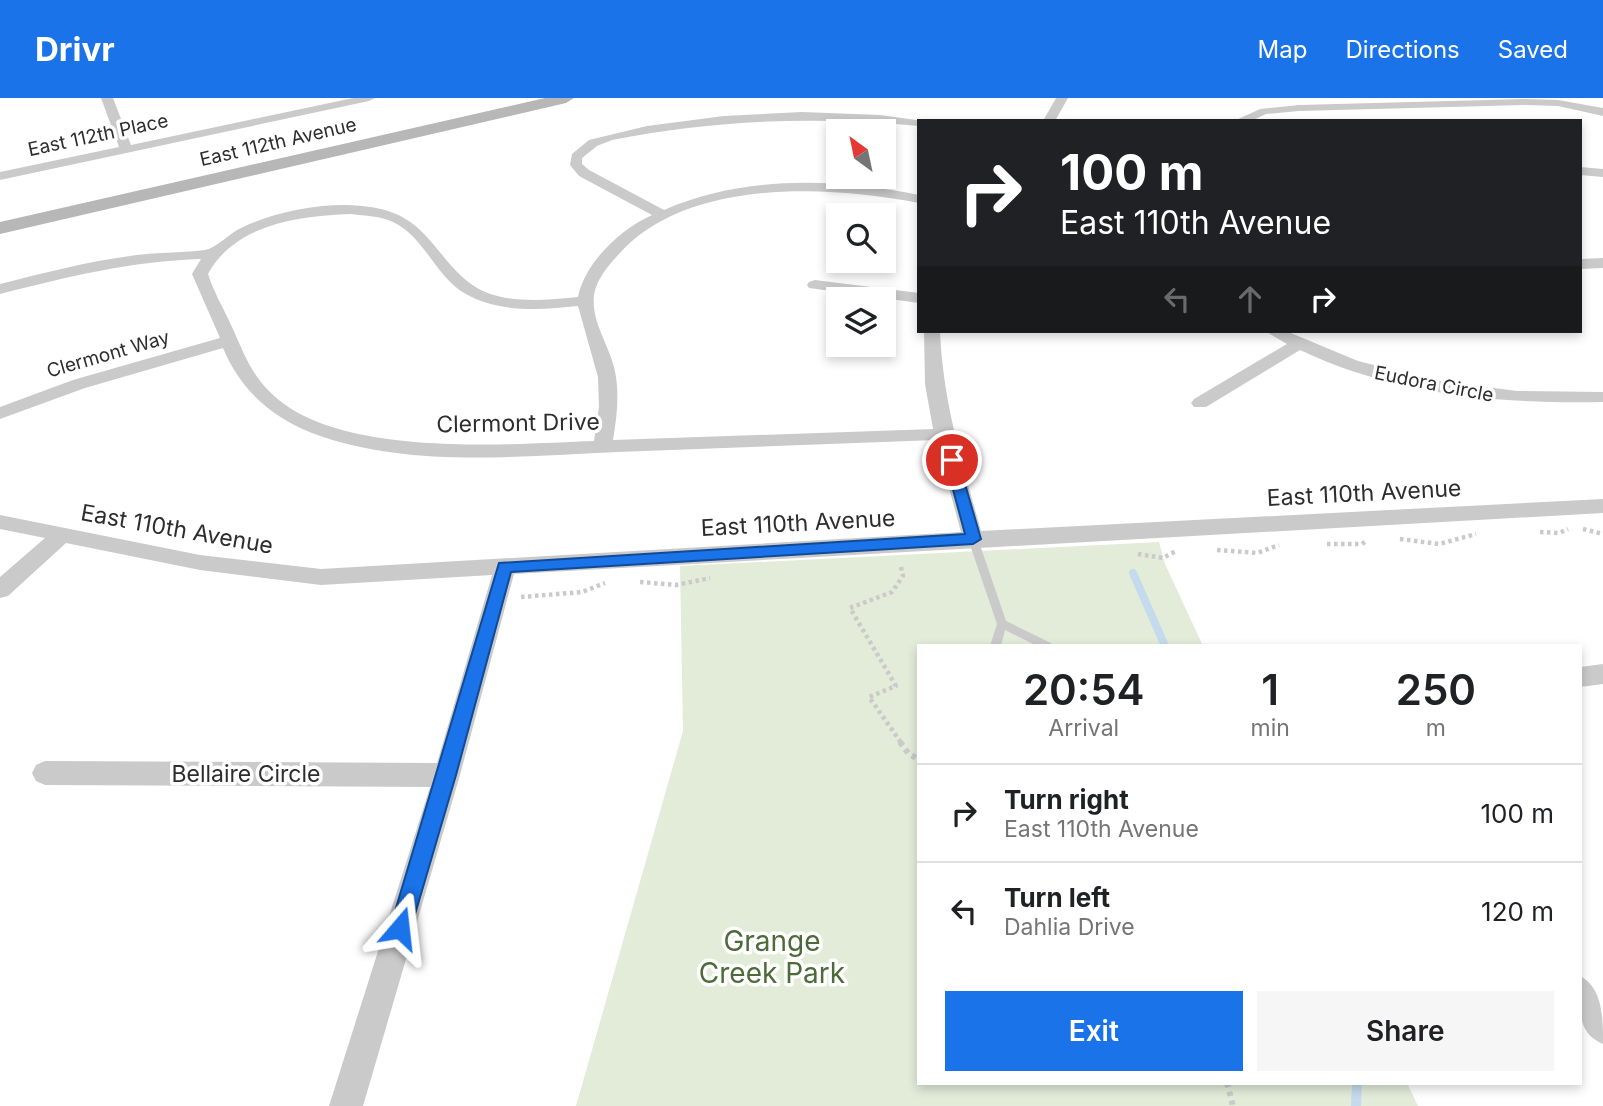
<!DOCTYPE html>
<style>
body{margin:0;font-family:Inter,sans-serif;background:#f6f6f6;color:#202124;height:100vh;display:flex;flex-direction:column;font-size:26px;white-space:nowrap}
*{box-sizing:border-box;margin:0}
p{font-size:23px;color:#757577}
.icon{flex:none;width:38px;height:38px;fill:none;stroke:currentColor;stroke-width:2;stroke-linecap:round;stroke-linejoin:round}
.map{position:relative;flex:1;overflow:hidden}
.panel{position:absolute;left:917px;top:546px;width:665px;height:441px;display:flex;flex-direction:column;background:#fff;border-radius:0px;box-shadow:0 4px 10px #0003}
.panel>*{flex:none}
.banner{position:absolute;left:917px;top:21px;width:665px;height:214px;border-radius:0px;box-shadow:0 4px 10px #0003;background:#202124;color:#fff;overflow:hidden}
.needle{width:46px;rotate:327deg}
.controls{position:absolute;left:826px;top:21px;display:grid;gap:14px}
.controls a{display:grid;place-items:center;width:70px;height:70px;border-radius:0px;background:#fff;box-shadow:0 4px 10px #0003;font-size:35px}
.pin{position:absolute;display:grid;place-items:center;width:60px;height:60px;color:#fff;margin:-30px;border:4px solid #fff;border-radius:50%;box-shadow:0 2px 7px #0007}
.me{position:absolute;width:77px;margin:-38px;rotate:17deg;stroke-linejoin:round;filter:drop-shadow(0 0 5px #0008)}
.turn{display:flex;align-items:center;gap:24px;height:147px;padding:0 28px;font-size:32px}
.turn .icon{width:91px;height:91px;stroke-width:2.5}
.turn b{display:block;font-size:49px;line-height:60px}
.lanes{display:flex;align-items:center;height:66px;padding:0 28px;background:#0003;justify-content:center;gap:35px;direction:ltr}
.lanes .off{opacity:.35}
.eta{display:flex;justify-content:space-evenly;align-items:center;height:119px;text-align:center}
.eta b{font-size:42px;font-weight:600;line-height:49px}
.primary-button{display:flex;gap:14px;margin-top:auto;padding:14px 28px}
.primary-button a{flex:1;height:80px;border-radius:0px;background:#1a73e8;color:#fff;font-size:28px;font-weight:600;line-height:80px;text-align:center}
.primary-button a+a{background:#f6f6f6;color:#202124}
ul{padding:0;list-style:none}
li{display:flex;align-items:center;gap:21px;height:98px;padding:0 28px;border-top:2px solid #e0e0e0}
li div{flex:1}
li b{display:block;font-size:26px}
li em{font-style:normal}
header{display:flex;align-items:center;gap:42px;box-sizing:border-box;height:98px;padding:0 35px;background:#1a73e8;color:#fff}
header strong{font-size:33px}
nav{display:flex;gap:38px;margin-inline-start:auto;font-size:24px}
.map>svg:first-child{display:block}
.green{fill:#e2ecd9}
.lines{fill:none;stroke-linecap:round;stroke-linejoin:round}
.stream-far1{stroke:#c4daed;stroke-width:8}
.stream{stroke:#c4daed;stroke-width:10}
.path-far1{stroke:#cacaca;stroke-width:4.5;stroke-dasharray:3.5 3.5;stroke-linecap:butt}
.path{stroke:#cacaca;stroke-width:6;stroke-dasharray:4.5 4.5;stroke-linecap:butt}
.lane{fill:#cacaca;fill-rule:evenodd}
.street{fill:#cacaca;fill-rule:evenodd}
.secondary{fill:#b7b7b7;fill-rule:evenodd}
.route{fill:#1a73e8;stroke:#114b97;stroke-width:2}
.labels{text-anchor:middle;dominant-baseline:central;stroke-width:7;stroke-linejoin:round;paint-order:stroke}
.far-street-label{font-size:19px;fill:#2d2d2d;stroke:#fff}
.street-label{font-size:23px;fill:#2d2d2d;stroke:#fff}
.near-park-label{font-size:28px;fill:#4c6b38;stroke:#fff}
</style>
<header>
<strong>Drivr</strong>
<nav><a>Map</a><a>Directions</a><a>Saved</a></nav>
</header>
<div class="map">
<svg width="1603" height="1008" viewBox="0 0 1603 1008">
<rect width="100%" height="100%" fill="#fff"/>
<path class="green" d="M1159 444 1165 466 1203 548H919V985H1407L1418 1008H576L683 633 680 468Z"/>
<g class="lines">
<path class="stream-far1" d="M1133 475 1165 548"/>
<path class="stream" d="M1356 1008 1357 985"/>
<g class="path-far1">
<path d="M1583 431 1603 436"/>
<path d="M1540 434 1559 435 1568 431"/>
<path d="M1400 441 1439 446 1476 436"/>
<path d="M1327 446H1362L1366 443"/>
<path d="M1217 452 1257 455 1279 447"/>
<path d="M1138 456 1163 460 1176 453"/>
<path d="M901 469 903 478 892 494 850 510 896 588 869 599 902 646"/>
<path d="M640 484 676 487 710 480"/>
<path d="M521 499 582 494 605 485"/>
</g>
<g class="path">
<path d="M900 644 908 655 919 662"/>
<path d="M1227 985 1233 1008"/>
</g>
<path class="lane" d="M973 438 978 441 1006 523 1051 545 1052 548H1037L1005 532 1001 548H990L997 526 968 441Z"/>
<g class="street">
<path d="M101 0H113L131 47 353 0H375L369 3 0 82V74L119 49Z"/>
<path d="M1056 0H1068L1055 23H1043Z"/>
<path d="M1525 1 1558 2 1603 10V18L1558 8 1525 7 1299 13 1266 16 1251 23H1234L1260 11 1299 7Z"/>
<path d="M802 14 880 17 924 23H919V28C815 18 714 22 612 42L597 48 582 60V66L589 72 664 112C743 77 836 80 919 97V105C828 87 685 80 618 157 608 168 596 182 594 197 591 223 608 245 614 269 620 293 617 318 613 342L933 331 925 286 924 233H940C943 305 962 364 981 433L1603 401V415L514 476 460 677 363 1008H329L430 689 45 687 36 683 32 675 36 667 45 663 437 665 492 477 321 487 200 472 66 445 8 498 0 500V479L45 440 0 431V417L200 457 321 471 961 434 936 342C830 346 724 350 618 354 518 358 408 371 312 335 271 319 240 291 223 250L85 290 0 321V309L73 282 220 240 192 176 201 161C132 163 66 179 0 196V186C43 175 86 164 130 158 155 154 180 155 205 152 216 150 230 135 241 130 281 111 337 101 381 111 430 123 437 163 474 188 503 207 545 202 578 199 585 164 621 131 652 117L579 78 570 67 572 56 589 42 647 28 724 18ZM351 116C366 118 380 118 393 124 425 139 436 180 466 196 499 215 542 212 578 208L598 279 599 309 594 343C507 346 334 361 269 293 250 274 243 253 232 229 224 211 214 195 208 176 235 126 299 118 351 116Z"/>
<path d="M1580 69 1603 71V79L1580 77Z"/>
<path d="M1603 160V170L1580 171V161Z"/>
<path d="M815 182 919 195V205L809 190 807 187 809 184Z"/>
<path d="M1265 233H1286L1358 263 1433 282 1517 293 1603 294V304C1501 306 1394 297 1300 252L1206 309H1194L1191 305 1194 301 1287 246Z"/>
<path d="M1603 566V586L1580 589V569Z"/>
<path d="M1580 878C1603 890 1603 920 1603 946 1574 934 1580 905 1580 878Z"/>
</g>
<path class="secondary" d="M545 0H574L566 5 0 136V124Z"/>
</g>
<path class="route" d="M952 358 958 362 981 441 973 446 511 474 456 677 411 830 408 837 400 840 393 837 390 830 499 465 965 436 945 362Z"/>
<g class="labels">
<g class="far-street-label">
<text transform="translate(98 37) rotate(-12)">East 112th Place</text>
<text transform="translate(278 44) rotate(-13)">East 112th Avenue</text>
<text transform="translate(108 256) rotate(-16)">Clermont Way</text>
<text transform="translate(1434 286) rotate(11)">Eudora Circle</text>
</g>
<g class="street-label">
<text transform="translate(518 325) rotate(-1)">Clermont Drive</text>
<text transform="translate(1364 395) rotate(-3)">East 110th Avenue</text>
<text transform="translate(798 425) rotate(-3)">East 110th Avenue</text>
<text transform="translate(177 431) rotate(10)">East 110th Avenue</text>
<text x="246" y="676">Bellaire Circle</text>
</g>
<g class="near-park-label">
<text x="772" y="843">Grange<tspan x="772" dy="32">Creek Park</tspan></text>
</g>
</g>
</svg>
<div class="controls">
<a><svg class="needle" viewBox="-14 -14 28 28"><path d="M0-13l5 13h-10z" fill="#e53935"/><path d="M0 13l5-13h-10z" fill="#757577"/></svg></a>
<a><svg class="icon" aria-label="search" viewBox="0 0 24 24"><circle cx="10" cy="10" r="6"/><path d="M15 15l6 6"/></svg></a>
<a><svg class="icon" aria-label="layers" viewBox="0 0 24 24"><path d="M12 4l9 5-9 5-9-5zM3 14l9 5 9-5"/></svg></a>
</div>
<div class="pin" style="left:952px;top:362px;background:#d93025"><svg class="icon" aria-label="arrive" viewBox="0 0 24 24"><path d="M6 21V4h12l-3 4 3 4H6"/></svg></div>
<svg class="me" style="left:400px;top:830px" viewBox="-20 -20 40 40"><path d="M0-17L14 15 0 8-14 15z" fill="#1a73e8" stroke="#fff" stroke-width="4"/></svg>
<div class="banner">
<div class="turn"><svg class="icon" aria-label="right" viewBox="0 0 24 24"><path d="M7 20v-9h11M14 6l5 5-5 5"/></svg><div><b>100 m</b>East 110th Avenue</div></div>
<div class="lanes"><svg class="icon off" aria-label="left" viewBox="0 0 24 24"><path d="M17 20v-9H6M10 6l-5 5 5 5"/></svg><svg class="icon off" aria-label="ahead" viewBox="0 0 24 24"><path d="M12 20V5M6 11l6-6 6 6"/></svg><svg class="icon" aria-label="right" viewBox="0 0 24 24"><path d="M7 20v-9h11M14 6l5 5-5 5"/></svg></div>
</div>
<section class="panel">
<div class="eta">
<div><b>20:54</b><p>Arrival</p></div>
<div><b>1</b><p>min</p></div>
<div><b>250</b><p>m</p></div>
</div>
<ul>
<li><svg class="icon" aria-label="right" viewBox="0 0 24 24"><path d="M7 20v-9h11M14 6l5 5-5 5"/></svg><div><b>Turn right</b><p>East 110th Avenue</p></div><em>100 m</em></li>
<li><svg class="icon" aria-label="left" viewBox="0 0 24 24"><path d="M17 20v-9H6M10 6l-5 5 5 5"/></svg><div><b>Turn left</b><p>Dahlia Drive</p></div><em>120 m</em></li>
</ul>
<div class="primary-button"><a>Exit</a><a>Share</a></div>
</section>
</div>
